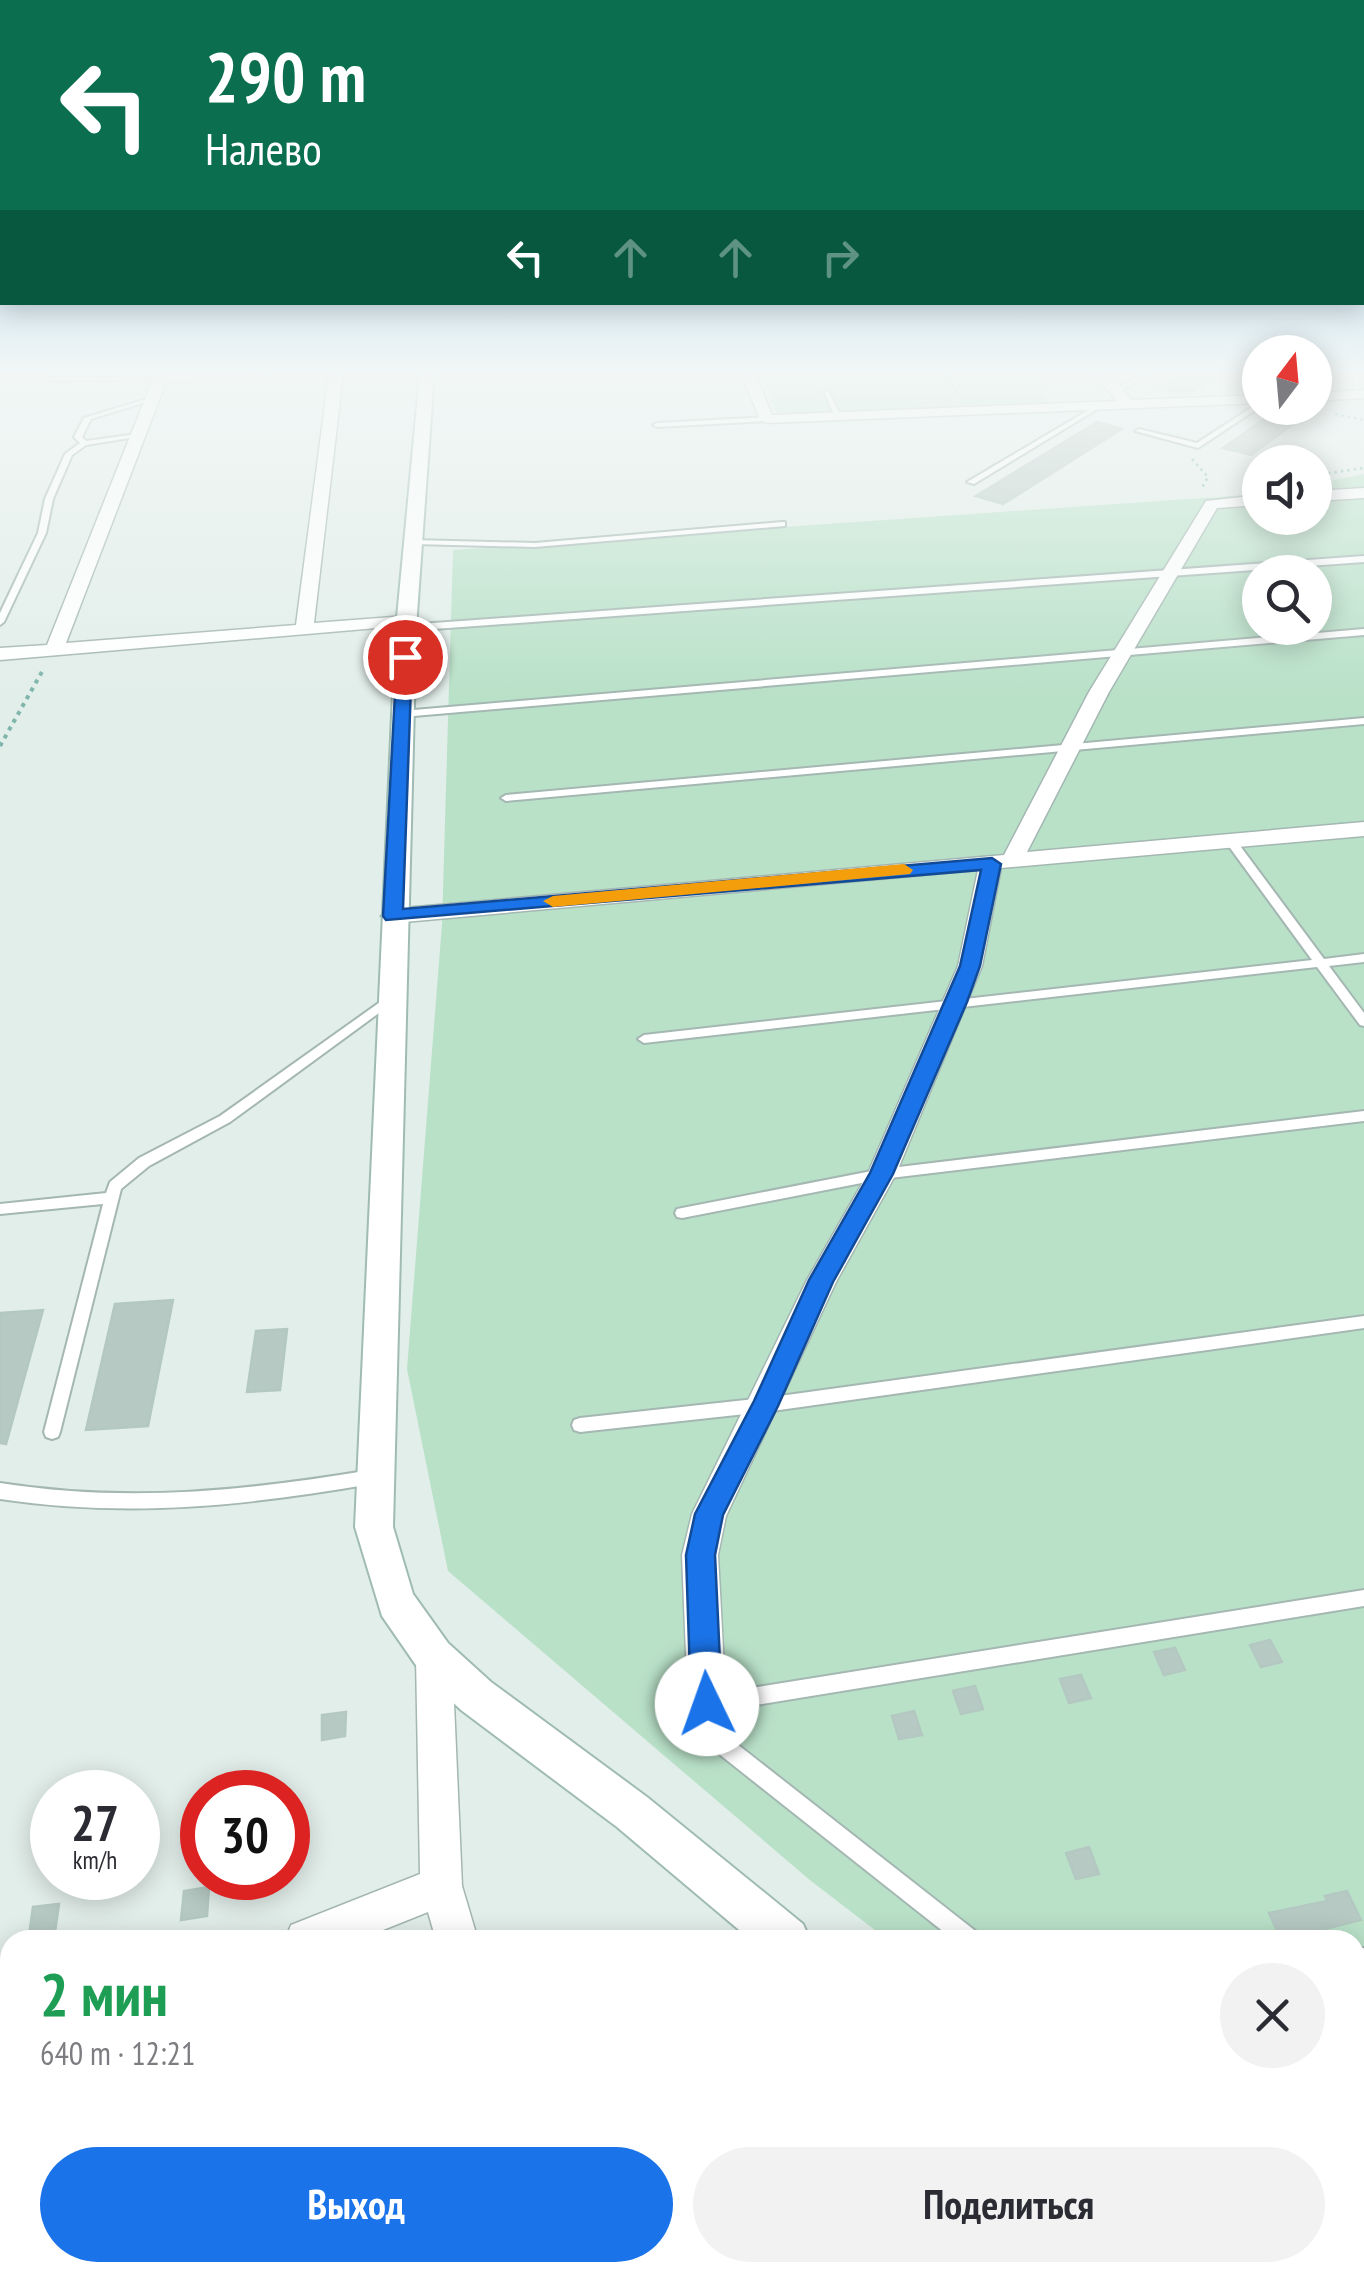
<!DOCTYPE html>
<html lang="ru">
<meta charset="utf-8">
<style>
body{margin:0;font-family:"PT Sans Narrow",sans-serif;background:#f2f2f3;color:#2b2b33;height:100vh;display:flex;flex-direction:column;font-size:38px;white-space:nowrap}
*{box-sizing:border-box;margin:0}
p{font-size:32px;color:#7c7c81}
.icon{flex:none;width:55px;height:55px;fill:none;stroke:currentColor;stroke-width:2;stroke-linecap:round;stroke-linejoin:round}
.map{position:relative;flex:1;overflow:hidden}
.sheet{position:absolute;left:0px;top:1930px;width:1365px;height:352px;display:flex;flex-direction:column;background:#fff;border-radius:30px 30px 0 0;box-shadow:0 5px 25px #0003}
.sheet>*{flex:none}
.guide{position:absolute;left:0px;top:0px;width:1365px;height:305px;box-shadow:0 5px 25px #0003;background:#0b6e4f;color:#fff;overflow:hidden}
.needle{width:65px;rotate:16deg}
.fabs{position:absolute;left:1242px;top:335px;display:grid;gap:20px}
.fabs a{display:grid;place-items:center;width:90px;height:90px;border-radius:50%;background:#fff;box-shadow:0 5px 25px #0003;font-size:50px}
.speed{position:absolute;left:30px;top:1770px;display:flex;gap:20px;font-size:50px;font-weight:700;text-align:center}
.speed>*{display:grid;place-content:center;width:130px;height:130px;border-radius:50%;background:#fff;box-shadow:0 5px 25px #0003;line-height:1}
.speed small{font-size:25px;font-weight:400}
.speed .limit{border:15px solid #d22;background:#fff;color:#111}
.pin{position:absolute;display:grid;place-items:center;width:85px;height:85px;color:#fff;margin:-42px;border:5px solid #fff;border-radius:50%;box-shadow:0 2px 10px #0007}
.me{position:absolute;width:110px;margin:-55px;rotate:357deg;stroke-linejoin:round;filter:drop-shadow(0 0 8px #0008)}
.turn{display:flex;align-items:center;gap:35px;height:210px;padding:0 40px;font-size:45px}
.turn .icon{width:130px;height:130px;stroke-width:2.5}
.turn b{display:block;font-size:70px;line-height:85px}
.lanes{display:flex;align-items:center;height:95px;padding:0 40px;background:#0003;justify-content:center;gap:50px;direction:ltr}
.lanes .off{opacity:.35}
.round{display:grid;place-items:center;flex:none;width:105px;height:105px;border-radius:52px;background:#f2f2f3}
.overview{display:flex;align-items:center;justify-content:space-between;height:170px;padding:0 40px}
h1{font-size:60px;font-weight:700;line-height:75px;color:#1e9e55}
.button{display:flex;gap:20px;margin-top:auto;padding:20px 40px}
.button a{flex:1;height:115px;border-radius:60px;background:#1a73e8;color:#fff;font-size:40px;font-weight:700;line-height:115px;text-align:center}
.button a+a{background:#f2f2f3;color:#2b2b33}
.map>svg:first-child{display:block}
.green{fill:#b9e1c8;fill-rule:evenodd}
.building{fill:#b7c9c3;stroke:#b4c8c2;stroke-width:2.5}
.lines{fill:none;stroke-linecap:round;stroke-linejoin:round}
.lane-casing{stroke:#a4b7b2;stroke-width:4}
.street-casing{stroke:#a4b7b2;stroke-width:3}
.secondary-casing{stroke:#9fbbb4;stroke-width:4}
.path-far1{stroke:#7fb5aa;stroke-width:2.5;stroke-dasharray:2.5 4;stroke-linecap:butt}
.path{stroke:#7fb5aa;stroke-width:4;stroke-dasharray:4 5;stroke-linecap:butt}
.lane{fill:#fff;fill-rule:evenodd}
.street{fill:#fff;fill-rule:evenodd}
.secondary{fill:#fff;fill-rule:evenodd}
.route{fill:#1a73e8;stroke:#114b97;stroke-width:2.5}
.slow{fill:#f59e0b}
</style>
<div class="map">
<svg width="1364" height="2281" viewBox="0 0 1364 2281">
<rect width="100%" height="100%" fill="#e2eeea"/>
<g class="green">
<path d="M760 374H1029L1051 404 777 415Z"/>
<path d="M1364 474V2281H1331L1320 2273 1355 2272V1940H888L811 1881 448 1571 407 1369 442 924 453 550 1260 494V518H1315V484ZM1260 572H1315V628H1260Z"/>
</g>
<g class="building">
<path d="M1183 374H1219L1188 394 1159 389Z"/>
<path d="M1280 408 1309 413 1251 455 1223 448Z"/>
<path d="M1097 422 1122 429 1003 504 976 496Z"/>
<path d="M173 1300 148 1426 86 1430 115 1304Z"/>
<path d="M43 1310 6 1444 0 1443V1313Z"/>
<path d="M287 1329 280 1390 247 1392 256 1331Z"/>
<path d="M1270 1640 1282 1662 1261 1667 1250 1645Z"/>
<path d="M1175 1648 1185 1670 1164 1675 1154 1652Z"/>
<path d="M1081 1675 1091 1698 1069 1703 1060 1679Z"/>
<path d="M975 1686 983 1709 961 1714 953 1691Z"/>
<path d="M914 1711 922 1735 899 1739 892 1716Z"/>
<path d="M346 1712 345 1736 322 1740V1715Z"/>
<path d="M1089 1847 1099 1874 1076 1879 1066 1853Z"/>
<path d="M209 1887 207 1916 181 1920 184 1891Z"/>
<path d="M1347 1891 1361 1920 1281 1940 1269 1913 1327 1901 1325 1896Z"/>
<path d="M59 1904 55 1932 29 1936 33 1907Z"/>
</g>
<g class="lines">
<defs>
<g id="lane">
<path d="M1142 374H1150L1118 392 1113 391Z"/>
<path d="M160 376 162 379 51 381 48 379 51 377Z"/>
<path d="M824 391 829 392 842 419 835 417Z"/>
<path d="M150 398 155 399 91 419 82 437 86 441 138 434 142 436 86 445 72 455 53 499 46 533 4 622 0 625V613L38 533 45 499 65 454 80 443 74 437 84 418Z"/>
<path d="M1260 402V407L1198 448 1135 431 1139 429 1197 443Z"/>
<path d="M1097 405 1099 408 974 484 967 482Z"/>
<path d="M767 417 770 421 657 427 653 425 657 423Z"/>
<path d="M782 522H785V526L535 547 414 544 410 542 414 540 535 543Z"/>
<path d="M1364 556V562L406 631 401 628 406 625Z"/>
<path d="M1364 629V635L402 717 397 714 402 711Z"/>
<path d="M1364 718V724L506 801 501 798 506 795Z"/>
<path d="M1231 838 1235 839 1324 959 1364 954V962L1329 966 1364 1013V1026L1360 1025 1317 967 644 1043 638 1039 644 1035 1312 960 1225 841Z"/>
<path d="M390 995 396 999 394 1002 230 1122 149 1166 121 1189 60 1432 58 1437 52 1439 46 1437 44 1432 103 1204 0 1214V1204L106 1193 110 1182 139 1158 220 1116Z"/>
<path d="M1364 1111V1121L882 1179 682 1218 677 1217 675 1213 677 1209 682 1208 882 1169Z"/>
<path d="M1364 1316V1328L765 1412 580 1432 574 1430 572 1425 574 1420 580 1418 765 1398Z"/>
<path d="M371 1470 377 1472 379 1477 377 1482 371 1484C244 1506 128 1518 0 1499V1483C128 1503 244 1491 371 1470Z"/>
<path d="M1364 1590V1606L719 1711 728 1737 978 1933 982 1940H954L714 1750 698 1704 700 1697 707 1695Z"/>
<path d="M1364 1948V1970L1355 1971V1949Z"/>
<path d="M1355 2214 1364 2218V2245L1355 2241Z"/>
</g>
<g id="street">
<path d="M155 374H269L262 378 166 382 66 643 296 625 329 374H343L314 623 406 616 412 617V625L0 660V648L47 645Z"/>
<path d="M741 374H755L772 415 1117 401 1094 374H1108L1132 400 1260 395V403L767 423 760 419Z"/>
<path d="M1364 390V398L1315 401V393Z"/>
<path d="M1364 488V498L1315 501V491Z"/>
<path d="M1260 495V505L1217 508 1109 692 1027 852 1364 822V836L1001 868 982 966 896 1174 836 1282 726 1516 718 1555 726 1704 720 1717 707 1723 694 1717 688 1704 682 1555 692 1514 807 1280 868 1173 958 966 978 870 393 923 381 916 393 909 1004 855 1089 692 1206 501Z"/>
<path d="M434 1639 447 1644 452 1657 462 1886 478 1940H436L428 1912 358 1940H285L291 1925 420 1874 416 1657 421 1644Z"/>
<path d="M10 1974V2018L0 2019V1975Z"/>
<rect x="472" y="2272" width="48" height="9"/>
</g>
<g id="secondary">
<path d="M420 374H434L416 628 393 1527 413 1594 448 1643 491 1682 647 1797 803 1924 810 1940H751L617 1827 461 1710 420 1671 382 1616 355 1527 396 628Z"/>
<path d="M1165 2272H1224L1227 2281H1168Z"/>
</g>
</defs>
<use href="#lane" class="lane-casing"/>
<use href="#street" class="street-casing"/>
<use href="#secondary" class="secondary-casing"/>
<g class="path-far1">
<path d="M945 374 959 397"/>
<path d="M1335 414 1364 420"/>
<path d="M1192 459 1208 477 1201 490"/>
<path d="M1315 475 1364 468"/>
</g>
<path class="path" d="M0 746 43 670"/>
<use href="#lane" class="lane"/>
<use href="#street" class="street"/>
<use href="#secondary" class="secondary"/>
</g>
<linearGradient id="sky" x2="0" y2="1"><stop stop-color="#80bae2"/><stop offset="0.54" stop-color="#f2f7f6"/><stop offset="1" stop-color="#f2f7f6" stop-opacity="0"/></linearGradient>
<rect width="1364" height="693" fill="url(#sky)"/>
<path class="route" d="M405 652 412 657 403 909 992 858 1001 864 980 966 967 1002 893 1174 833 1282 778 1406 723 1515 715 1555 722 1704 718 1715 707 1719 696 1715 691 1704 686 1555 695 1514 754 1401 809 1280 870 1173 960 966 981 870 386 920 383 916 397 657Z"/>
<path class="slow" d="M904 864 913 870 910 874 553 907 543 901 553 896Z"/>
</svg>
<div class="fabs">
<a><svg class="needle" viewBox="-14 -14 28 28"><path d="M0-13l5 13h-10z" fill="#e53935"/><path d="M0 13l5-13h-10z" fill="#7c7c81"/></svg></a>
<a><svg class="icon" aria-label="sound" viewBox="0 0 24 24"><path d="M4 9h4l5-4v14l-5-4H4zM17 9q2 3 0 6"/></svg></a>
<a><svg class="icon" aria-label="search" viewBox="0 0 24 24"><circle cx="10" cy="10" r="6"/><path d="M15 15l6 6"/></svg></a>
</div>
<div class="speed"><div>27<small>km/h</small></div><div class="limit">30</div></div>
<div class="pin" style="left:405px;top:657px;background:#d93025"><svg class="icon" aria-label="arrive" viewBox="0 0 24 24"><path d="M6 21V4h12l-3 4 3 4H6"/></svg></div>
<svg class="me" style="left:707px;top:1704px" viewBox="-20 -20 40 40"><circle r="19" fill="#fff"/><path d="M0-13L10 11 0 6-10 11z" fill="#1a73e8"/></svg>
<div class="guide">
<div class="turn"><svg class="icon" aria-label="left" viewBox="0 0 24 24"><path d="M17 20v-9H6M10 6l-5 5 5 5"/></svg><div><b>290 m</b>Налево</div></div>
<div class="lanes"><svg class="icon" aria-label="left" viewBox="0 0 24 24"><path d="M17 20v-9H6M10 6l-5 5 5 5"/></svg><svg class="icon off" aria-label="ahead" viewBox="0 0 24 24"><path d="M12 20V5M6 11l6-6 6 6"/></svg><svg class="icon off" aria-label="ahead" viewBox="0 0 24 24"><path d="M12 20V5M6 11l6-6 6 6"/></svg><svg class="icon off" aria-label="right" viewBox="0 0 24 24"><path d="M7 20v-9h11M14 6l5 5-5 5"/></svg></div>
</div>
<section class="sheet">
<div class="overview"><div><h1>2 мин</h1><p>640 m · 12:21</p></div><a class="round"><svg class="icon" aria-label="close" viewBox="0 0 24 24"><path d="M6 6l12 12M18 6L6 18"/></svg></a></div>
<div class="button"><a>Выход</a><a>Поделиться</a></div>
</section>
</div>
